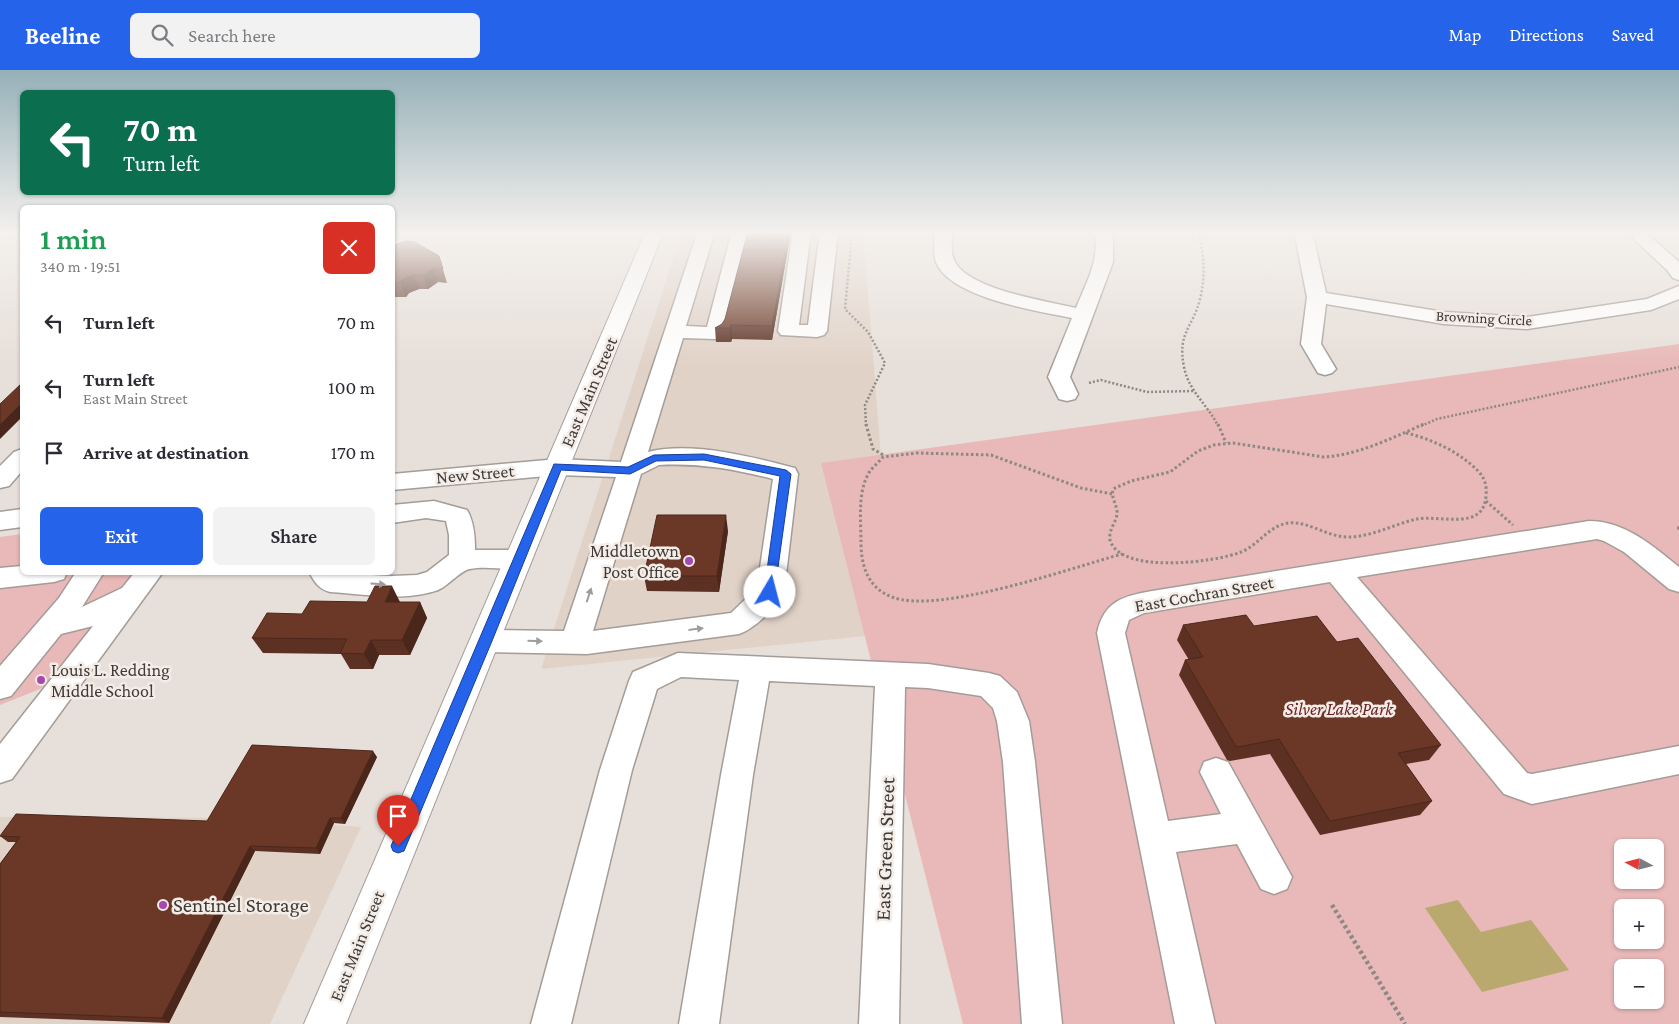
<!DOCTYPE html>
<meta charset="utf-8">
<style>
body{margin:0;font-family:"Crimson Pro",serif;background:#f2f2f3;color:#2b2b33;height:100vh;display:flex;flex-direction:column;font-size:19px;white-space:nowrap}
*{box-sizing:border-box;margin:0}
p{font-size:16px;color:#7c7c81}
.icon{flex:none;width:28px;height:28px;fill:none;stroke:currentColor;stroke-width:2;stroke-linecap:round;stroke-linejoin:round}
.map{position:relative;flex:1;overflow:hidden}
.panel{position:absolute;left:20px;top:135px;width:375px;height:370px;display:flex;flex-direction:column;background:#fff;border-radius:8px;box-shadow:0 1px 4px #0004}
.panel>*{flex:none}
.hud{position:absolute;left:20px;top:20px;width:375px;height:105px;border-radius:8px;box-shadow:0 1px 4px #0004;background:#0b6e4f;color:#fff;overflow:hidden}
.needle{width:32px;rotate:277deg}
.fabs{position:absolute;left:1614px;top:769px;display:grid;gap:10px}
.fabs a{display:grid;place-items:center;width:50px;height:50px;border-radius:8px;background:#fff;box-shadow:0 1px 4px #0004;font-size:25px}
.pin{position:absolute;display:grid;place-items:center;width:42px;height:42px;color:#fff;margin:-51px -21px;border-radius:50% 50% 50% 0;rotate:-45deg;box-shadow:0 0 5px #0007}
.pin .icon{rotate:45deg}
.me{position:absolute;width:55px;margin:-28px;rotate:8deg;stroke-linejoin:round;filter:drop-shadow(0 0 4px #0008)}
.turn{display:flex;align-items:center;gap:18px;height:105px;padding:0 20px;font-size:22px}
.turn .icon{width:65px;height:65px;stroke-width:2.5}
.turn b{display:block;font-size:35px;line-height:42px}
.round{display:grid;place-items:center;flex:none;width:52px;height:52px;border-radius:8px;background:#f2f2f3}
.head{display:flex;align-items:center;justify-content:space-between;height:85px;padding:0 20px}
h1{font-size:30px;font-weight:600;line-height:38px;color:#1e9e55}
.primary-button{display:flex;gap:10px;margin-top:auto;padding:10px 20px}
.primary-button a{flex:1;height:58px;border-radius:8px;background:#2563eb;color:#fff;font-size:20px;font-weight:600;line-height:58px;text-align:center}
.primary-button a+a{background:#f2f2f3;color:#2b2b33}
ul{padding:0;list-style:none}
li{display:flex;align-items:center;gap:15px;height:65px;padding:0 20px}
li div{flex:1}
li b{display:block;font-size:19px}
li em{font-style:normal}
header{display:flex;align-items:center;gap:30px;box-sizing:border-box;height:70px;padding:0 25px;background:#2563eb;color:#fff}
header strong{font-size:24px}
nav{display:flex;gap:28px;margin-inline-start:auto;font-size:18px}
.search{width:350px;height:45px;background:#f2f2f3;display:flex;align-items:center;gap:12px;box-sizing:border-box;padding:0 18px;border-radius:8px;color:#7c7c81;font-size:19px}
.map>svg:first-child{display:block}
.built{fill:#e1d2c7}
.green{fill:#e8b9b8;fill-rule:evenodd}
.water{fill:#b9a96f}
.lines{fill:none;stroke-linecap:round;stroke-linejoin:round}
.minor-casing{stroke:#a49c97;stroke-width:3}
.major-casing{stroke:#a49c97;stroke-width:2}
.path-far2{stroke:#8e8884;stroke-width:2.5;stroke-dasharray:2 2;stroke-linecap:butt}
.path-far1{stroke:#8e8884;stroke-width:3;stroke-dasharray:2.5 2.5;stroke-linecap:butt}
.path{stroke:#8e8884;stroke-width:4.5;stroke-dasharray:3 3;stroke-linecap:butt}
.minor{fill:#fff;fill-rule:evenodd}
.major{fill:#fff;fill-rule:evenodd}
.wall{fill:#5c3022}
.shaded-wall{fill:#4b271b}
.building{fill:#6b3827;stroke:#4b271b}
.oneway{fill:#9f9d9c}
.route{fill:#2563eb;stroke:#184099}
.poi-dot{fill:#a748b0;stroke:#f4ece6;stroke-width:2}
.labels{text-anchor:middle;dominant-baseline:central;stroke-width:5;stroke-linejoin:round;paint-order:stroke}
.far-street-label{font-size:15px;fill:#3f3b39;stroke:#f4ece6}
.street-label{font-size:18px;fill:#3f3b39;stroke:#f4ece6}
.poi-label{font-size:18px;fill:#3f3b39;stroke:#f4ece6;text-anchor:end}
.park-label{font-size:18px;font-style:italic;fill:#6d2025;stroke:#f4ece6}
.near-street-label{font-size:21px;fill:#3f3b39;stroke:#f4ece6}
.near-poi-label{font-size:21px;fill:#3f3b39;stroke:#f4ece6;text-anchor:start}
</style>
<header>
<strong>Beeline</strong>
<div class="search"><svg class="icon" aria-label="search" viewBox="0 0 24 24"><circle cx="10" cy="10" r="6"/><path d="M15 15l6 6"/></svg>Search here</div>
<nav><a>Map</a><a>Directions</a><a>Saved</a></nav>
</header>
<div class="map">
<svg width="1679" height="954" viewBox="0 0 1679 954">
<rect width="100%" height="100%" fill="#e7dfd9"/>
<g class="built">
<path d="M682 161H863L895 563 541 599Z"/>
<path d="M0 747 240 748 361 757 270 954H0Z"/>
</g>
<g class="green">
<path d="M1679 274V954H963L821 393ZM1622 778H1655V810H1622ZM1622 838H1655V870H1622ZM1622 898H1655V930H1622Z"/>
<path d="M22 464V502L139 503 62 602 40 619 0 635V467Z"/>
</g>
<path class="water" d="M1458 830 1481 862 1531 850 1569 900 1482 922 1425 838Z"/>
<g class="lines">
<defs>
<g id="minor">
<path d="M698 161H715L686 256 707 257 732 161H750L725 263 722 267 715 269 683 268 648 382C692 371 752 387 795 398L798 404 784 522C775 538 756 558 739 564L587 584 486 582 476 579 472 571 476 563 486 560 564 561 616 407 558 405 392 420V404L558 389 621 392ZM659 395C700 393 733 399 773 409L757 518 731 543 593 561 641 404Z"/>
<path d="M793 161H811L799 255H808L820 161H838L827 261 824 265 817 267 781 265 778 261Z"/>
<path d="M934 161H952C952 170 950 184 955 192 970 220 1047 231 1076 238 1086 213 1101 188 1094 161H1111L1113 168V192L1070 307 1078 324 1075 329 1067 331 1059 329 1048 307 1072 248C1038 241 950 228 936 192 933 183 935 171 934 161Z"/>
<path d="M1294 161H1312L1326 223 1444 242 1527 247 1647 229 1679 216V229L1651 240 1527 259 1444 254 1326 234 1321 274 1336 299 1332 303 1325 305 1318 303 1301 274 1307 227Z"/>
<path d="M1625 161H1644L1679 192V210L1673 208 1667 200Z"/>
<path d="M22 379V401L9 416 0 418V396L14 382Z"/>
<path d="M434 431 467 440C474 452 475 466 475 480H518L527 483 531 490 527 497C508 502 489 495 470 499 461 500 448 516 438 520 404 532 365 524 330 522 319 519 315 513 309 502L392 506 417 505 427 502 449 485V465L446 451 426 448 392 453V435Z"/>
<path d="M22 439V457L0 460V442Z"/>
<path d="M1589 451C1625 451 1653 476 1679 497V522L1669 519 1624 482 1604 471 1597 469 1357 507 1527 703 1532 704 1679 676V704L1532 734 1504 724 1330 512 1144 543 1129 550 1125 563 1168 751 1221 744 1200 702 1204 692 1216 688 1228 692 1292 807 1287 819 1274 824 1261 819 1237 774 1176 782 1215 954H1175L1097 563C1104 531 1123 526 1152 521Z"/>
<path d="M22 496V502H67L64 509 54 512 0 518V498Z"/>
<path d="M76 502H104L82 537 122 518 135 502H163L12 709 0 713V674L93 556 61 564 11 626 0 629V596L59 528Z"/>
<path d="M678 583 928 594 989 603 1000 606 1017 622 1029 651 1035 692 1062 954H1022L1003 692 997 651 993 638 981 626 928 618 905 617 899 954H859L875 616 769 611 753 705 719 954H679L721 705 739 610 681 607 657 619 632 700 571 954H531L600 700 629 611 633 602Z"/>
</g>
<path id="major" d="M646 161H664L346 954H304Z"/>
</defs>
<use href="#minor" class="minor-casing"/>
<use href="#major" class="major-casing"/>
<g class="path-far2">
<path d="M849 161 851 175 845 239 868 262 885 293 865 335 866 356"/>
<path d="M1198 161C1204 184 1206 205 1200 229 1193 258 1177 262 1184 297 1189 322 1208 335 1218 356"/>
<path d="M1089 313 1101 310 1147 322 1194 321"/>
<path d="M1421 356 1437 349 1679 297"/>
</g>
<g class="path-far1">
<path d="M866 354 873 379 885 386"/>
<path d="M1218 354 1226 373"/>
<path d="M1406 363C1432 369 1460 382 1479 402 1485 409 1487 416 1486 426 1484 461 1441 445 1417 449 1394 454 1372 467 1348 467 1327 467 1309 451 1289 453 1269 455 1259 475 1241 482 1217 492 1120 505 1110 470 1108 459 1118 451 1117 441 1116 433 1111 428 1113 419L1131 411 1170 402 1198 381 1214 375 1233 373 1324 387C1358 385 1392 368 1424 354"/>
<path d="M1112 424 1081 418 991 385 917 383 883 387C879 392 874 396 870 401 857 421 861 450 861 472 861 496 868 518 892 527 938 545 1071 498 1122 484"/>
<path d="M1486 431 1513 455"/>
<path d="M1677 458H1679"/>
</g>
<path class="path" d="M1332 835 1405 954"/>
<use href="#minor" class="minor"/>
<use href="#major" class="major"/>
</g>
<g class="wall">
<path d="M748 161H791L772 270 732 269 731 272H716L715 258 722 254 725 249Z"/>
<path d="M392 176 439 186 447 213 438 212 428 219H419L409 223 406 227H392Z"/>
<path d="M728 461 719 522 647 521 644 506Z"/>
<path d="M400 532H420L427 548 410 585H379L373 599H350L341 584 263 583 252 568 302 544Z"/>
<path d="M1183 555 1254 556 1337 572 1441 675 1429 690 1406 694 1432 731 1420 745 1320 765 1270 684 1230 691 1227 690 1179 605 1185 590H1189L1177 570Z"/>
<path d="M377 687 345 754 334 753 320 784 255 781 169 953 0 947V794L16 772H8L0 766 207 751Z"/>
</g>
<g class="shaded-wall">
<path d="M789 161H791L772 270V256Z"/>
<path d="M434 198 438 212 428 219 423 205Z"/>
<path d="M414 205 419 219 409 223 406 227 400 212 403 209Z"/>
<path d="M731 255 732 269 731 272 730 258Z"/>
<path d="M22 333V347L0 369V355Z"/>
<path d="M726 445 728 461 719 522 717 506Z"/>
<path d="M392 516 400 532 393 547 385 532Z"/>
<path d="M420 532 427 548 410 585 402 570Z"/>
<path d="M371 570 379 585 373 599 364 584Z"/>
<path d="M373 681 377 687 345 754 341 748Z"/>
<path d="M330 748 334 753 320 784 316 778Z"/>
<path d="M250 776 255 781 169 953 162 948Z"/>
</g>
<g class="building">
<path d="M748 161H789L772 256 731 255 730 258H715L722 254 725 249Z"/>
<path d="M406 171 415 172 439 186 443 199 434 198 423 205H414L403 209 400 212 392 213V176Z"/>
<path d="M22 313V333L0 355V334Z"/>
<path d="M657 445H726L717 506H644Z"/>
<path d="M375 516H392L385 532H420L402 570H371L364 584 340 583 347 569 252 568 267 543 302 544 310 531 367 532Z"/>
<path d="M1246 545 1254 556 1317 546 1337 572 1358 568 1441 675 1398 683 1432 731 1330 751 1279 669 1238 677 1235 675 1185 590 1203 587 1183 555Z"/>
<path d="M252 675 373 681 341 748H330L316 778 250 776 162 948 0 942V794L20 767 0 766 16 744 207 751Z"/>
</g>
<defs><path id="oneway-solid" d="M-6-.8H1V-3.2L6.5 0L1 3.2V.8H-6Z" transform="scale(1.25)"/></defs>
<g class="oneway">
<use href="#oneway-solid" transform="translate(378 514) rotate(3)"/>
<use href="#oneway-solid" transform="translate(589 525) rotate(-72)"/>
<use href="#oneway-solid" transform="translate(696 559) rotate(-7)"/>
<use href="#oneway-solid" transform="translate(535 571) rotate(1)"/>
</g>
<linearGradient id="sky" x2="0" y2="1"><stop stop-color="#95b0b8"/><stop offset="0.55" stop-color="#f4f1ee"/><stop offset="1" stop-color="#f4f1ee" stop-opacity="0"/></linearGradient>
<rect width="1679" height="295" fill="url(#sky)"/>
<path class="route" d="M704 384 786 400 791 404 774 526 770 527 764 522 780 406 704 390 656 391 630 404 561 400 492 571 404 781 398 783 393 781 391 776 554 394 628 397 654 385Z"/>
<g class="poi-dot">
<circle cx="689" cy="491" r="5"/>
<circle cx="41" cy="610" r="5"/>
<circle cx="163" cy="835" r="5"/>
</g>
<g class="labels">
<g class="far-street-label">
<text transform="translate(1484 248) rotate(3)">Browning Circle</text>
</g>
<g class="street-label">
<text transform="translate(589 322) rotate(-67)">East Main Street</text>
<text transform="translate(475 404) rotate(-5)">New Street</text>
<text transform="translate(1204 524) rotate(-10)">East Cochran Street</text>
<text transform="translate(357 876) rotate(-68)">East Main Street</text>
</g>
<g class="poi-label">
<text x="679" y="481">Middletown<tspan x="679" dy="21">Post Office</tspan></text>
<text x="51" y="600" text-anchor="start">Louis L. Redding<tspan x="51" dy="21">Middle School</tspan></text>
</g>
<g class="park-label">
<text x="1339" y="639">Silver Lake Park</text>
</g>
<g class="near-street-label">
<text transform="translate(885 779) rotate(-88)">East Green Street</text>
</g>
<g class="near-poi-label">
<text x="173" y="835">Sentinel Storage</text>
</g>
</g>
</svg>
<div class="fabs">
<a><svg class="needle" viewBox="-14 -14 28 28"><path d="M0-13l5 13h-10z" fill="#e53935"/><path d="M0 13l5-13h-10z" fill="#7c7c81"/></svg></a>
<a>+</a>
<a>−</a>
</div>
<div class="pin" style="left:398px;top:776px;background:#d93025"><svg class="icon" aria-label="arrive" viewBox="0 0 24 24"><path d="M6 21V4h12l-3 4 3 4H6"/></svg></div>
<svg class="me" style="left:770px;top:522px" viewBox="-20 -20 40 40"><circle r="19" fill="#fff"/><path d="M0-13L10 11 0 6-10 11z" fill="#2563eb"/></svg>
<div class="hud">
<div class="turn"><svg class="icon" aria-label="left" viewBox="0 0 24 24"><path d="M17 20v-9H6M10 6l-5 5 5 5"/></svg><div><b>70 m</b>Turn left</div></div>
</div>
<section class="panel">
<div class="head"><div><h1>1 min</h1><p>340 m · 19:51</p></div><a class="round" style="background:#d93025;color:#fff"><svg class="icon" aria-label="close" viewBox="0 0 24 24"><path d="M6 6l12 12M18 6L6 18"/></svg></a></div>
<ul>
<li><svg class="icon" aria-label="left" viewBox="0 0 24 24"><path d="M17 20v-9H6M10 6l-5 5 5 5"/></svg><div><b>Turn left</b></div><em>70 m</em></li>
<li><svg class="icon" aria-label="left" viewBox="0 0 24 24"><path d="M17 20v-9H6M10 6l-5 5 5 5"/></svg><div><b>Turn left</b><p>East Main Street</p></div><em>100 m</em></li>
<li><svg class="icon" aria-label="arrive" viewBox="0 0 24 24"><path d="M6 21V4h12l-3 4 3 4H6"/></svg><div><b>Arrive at destination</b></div><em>170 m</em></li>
</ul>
<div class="primary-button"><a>Exit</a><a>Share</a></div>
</section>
</div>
